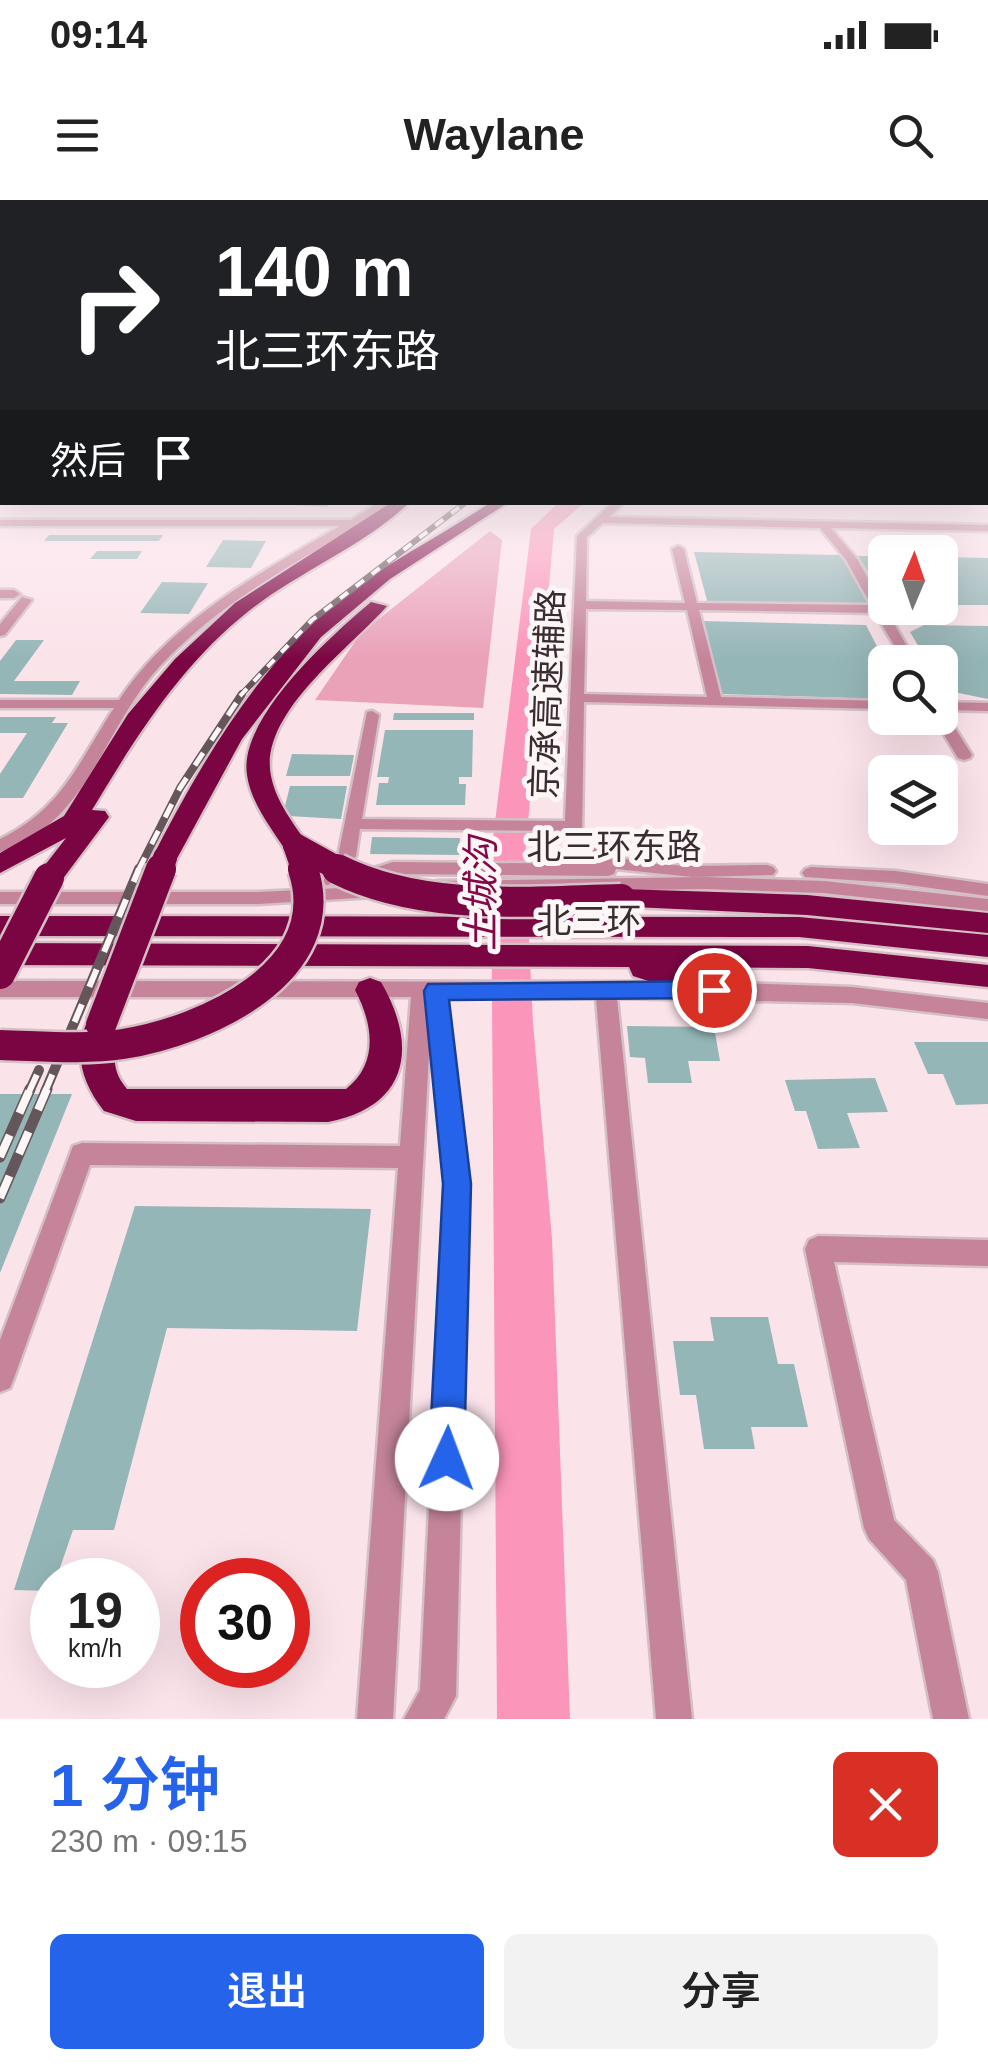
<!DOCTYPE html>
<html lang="zh">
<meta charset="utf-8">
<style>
body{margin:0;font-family:Arial,"Noto Sans SC",sans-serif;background:#f2f2f2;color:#222;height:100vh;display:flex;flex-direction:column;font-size:38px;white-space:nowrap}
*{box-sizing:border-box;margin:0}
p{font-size:32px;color:#767676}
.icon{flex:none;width:55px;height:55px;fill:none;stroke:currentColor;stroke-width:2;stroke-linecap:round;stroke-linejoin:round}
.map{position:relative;height:1519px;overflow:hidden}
.details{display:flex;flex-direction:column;background:#fff;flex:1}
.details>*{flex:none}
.top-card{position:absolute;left:0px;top:0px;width:990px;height:305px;box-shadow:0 10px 40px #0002;background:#202124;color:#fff;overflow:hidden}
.needle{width:65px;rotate:2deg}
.tools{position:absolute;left:868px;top:335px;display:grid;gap:20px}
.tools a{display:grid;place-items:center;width:90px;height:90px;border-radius:15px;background:#fff;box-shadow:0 10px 40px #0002;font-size:50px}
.speed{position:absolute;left:30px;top:1358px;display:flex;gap:20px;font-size:50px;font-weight:700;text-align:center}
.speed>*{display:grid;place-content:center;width:130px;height:130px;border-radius:50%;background:#fff;box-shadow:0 10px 40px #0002;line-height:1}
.speed small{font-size:25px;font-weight:400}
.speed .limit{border:15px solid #d22;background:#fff;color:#111}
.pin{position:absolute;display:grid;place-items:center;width:85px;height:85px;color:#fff;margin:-42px;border:5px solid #fff;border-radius:50%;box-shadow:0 2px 10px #0007}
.me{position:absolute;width:110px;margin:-55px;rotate:2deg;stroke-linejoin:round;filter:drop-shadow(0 0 8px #0008)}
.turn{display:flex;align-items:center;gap:35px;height:210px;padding:0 50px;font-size:45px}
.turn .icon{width:130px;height:130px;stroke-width:2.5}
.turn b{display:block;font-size:70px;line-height:85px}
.then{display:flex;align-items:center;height:95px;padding:0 50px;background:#0003;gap:20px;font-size:38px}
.round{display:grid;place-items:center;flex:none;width:105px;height:105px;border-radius:15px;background:#f2f2f2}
.headline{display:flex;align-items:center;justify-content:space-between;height:170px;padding:0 50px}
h1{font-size:60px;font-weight:600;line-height:75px;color:#2563eb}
.button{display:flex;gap:20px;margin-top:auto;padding:20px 50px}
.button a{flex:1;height:115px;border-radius:15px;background:#2563eb;color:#fff;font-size:40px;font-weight:600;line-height:115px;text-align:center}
.button a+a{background:#f2f2f2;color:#222}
.status{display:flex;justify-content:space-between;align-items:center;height:70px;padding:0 50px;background:#fff;direction:ltr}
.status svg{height:28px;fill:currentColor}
header{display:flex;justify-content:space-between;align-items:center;height:130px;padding:0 50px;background:#fff;font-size:45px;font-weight:600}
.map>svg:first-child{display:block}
.green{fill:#eaa2b9}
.water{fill:#fb95b9}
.building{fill:#95b6b7}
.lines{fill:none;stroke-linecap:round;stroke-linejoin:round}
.minor-casing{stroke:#d4bfc5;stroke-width:5}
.highway-casing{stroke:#d4bfc5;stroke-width:5}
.minor{fill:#c5849a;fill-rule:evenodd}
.highway{fill:#7a0542;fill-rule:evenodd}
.rail-far3-casing{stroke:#65565b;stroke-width:6}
.rail-far2-casing{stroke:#65565b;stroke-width:8}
.rail-far1-casing{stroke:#65565b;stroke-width:10}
.rail-casing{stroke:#65565b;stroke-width:11}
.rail-far3{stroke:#fcf6f7;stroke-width:4;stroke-dasharray:10;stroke-linecap:butt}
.rail-far2{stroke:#fcf6f7;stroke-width:5;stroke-dasharray:15;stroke-linecap:butt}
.rail-far1{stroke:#fcf6f7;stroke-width:6;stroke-dasharray:19;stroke-linecap:butt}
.rail{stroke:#fcf6f7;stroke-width:8;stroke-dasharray:24;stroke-linecap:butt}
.highway-bridge-far1-casing{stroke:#d4bfc5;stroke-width:28;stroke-linecap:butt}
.highway-bridge-casing{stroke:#d4bfc5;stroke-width:35;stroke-linecap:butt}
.highway-bridge-far1{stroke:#7a0542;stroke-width:24}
.highway-bridge{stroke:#7a0542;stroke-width:30}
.route{fill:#2563eb;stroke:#184099;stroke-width:2.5}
.labels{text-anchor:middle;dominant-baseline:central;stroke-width:10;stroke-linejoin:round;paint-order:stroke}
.street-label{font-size:35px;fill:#392d31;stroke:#fcf6f7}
.water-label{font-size:38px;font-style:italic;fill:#840848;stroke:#fcf6f7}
</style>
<div class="status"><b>09:14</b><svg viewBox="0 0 49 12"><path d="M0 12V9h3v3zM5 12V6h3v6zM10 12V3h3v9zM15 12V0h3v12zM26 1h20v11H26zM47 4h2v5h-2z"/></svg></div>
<header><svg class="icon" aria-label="menu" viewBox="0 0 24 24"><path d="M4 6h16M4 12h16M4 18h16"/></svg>Waylane<svg class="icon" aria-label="search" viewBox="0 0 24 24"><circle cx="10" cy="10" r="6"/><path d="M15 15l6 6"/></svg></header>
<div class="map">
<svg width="988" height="1519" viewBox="0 0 988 1519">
<rect width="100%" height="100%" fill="#fbe3ea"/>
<path class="green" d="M490 331 502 340 483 508 315 500 361 433Z"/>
<path class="water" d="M558 303H584L554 329 525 656 533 823 552 1039 570 1519H497L491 655 531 329Z"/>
<g class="building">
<path d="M251 302H330L327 307Z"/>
<path d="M49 335H163L159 341H44Z"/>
<path d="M223 340 266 341 251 368 206 367Z"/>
<path d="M97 351H142L137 359H90Z"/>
<path d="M694 352 842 355 871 408 708 404Z"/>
<path d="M858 356H885V399Z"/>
<path d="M940 357 988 358V405H940Z"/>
<path d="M162 382 208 383 189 414 140 413Z"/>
<path d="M701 421 866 425 885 462V499L719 494Z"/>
<path d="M924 425 988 426V499L944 490 940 462H928L910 432Z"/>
<path d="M16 440H44L14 481H80L72 495 0 494V461Z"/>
<path d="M394 513H474V520H393Z"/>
<path d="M0 517H56L52 523H68L23 598H0V574L27 533H0Z"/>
<path d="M385 530H473L472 577H459V584H466L465 605H376L379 583H388L389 577H377Z"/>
<path d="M292 554 354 555 350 576H286Z"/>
<path d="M290 586H347L341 619 288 616 284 610Z"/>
<path d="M372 637 460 638 459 655 370 654Z"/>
<path d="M627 826 714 827 720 861H688L692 883H648L645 858 630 857Z"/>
<path d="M914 842H988V904L956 905 943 874H928Z"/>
<path d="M875 878 888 912 847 913 860 948 818 949 806 911H795L785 880Z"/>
<path d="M0 894H72L0 1073Z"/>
<path d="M135 1006 371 1009 357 1131 167 1128 114 1330H73L52 1391 14 1390Z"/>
<path d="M710 1117H768L778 1164H794L808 1227H751L755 1249H704L696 1195H680L673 1141H714Z"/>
</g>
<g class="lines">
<defs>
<g id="minor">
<path d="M2 254V261L0 262V255Z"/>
<path d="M380 302H393C369 321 340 335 315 351 260 383 205 418 161 465 104 525 88 625 0 652V639C62 609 78 563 114 508H0V500H119C172 420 260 373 340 326H0V320H351Z"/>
<path d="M613 302H625L609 317 988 325V331L831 328 857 359 916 462H904L875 413 699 410 721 497 885 501V509L584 502 582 638C623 675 714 664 767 665L773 667 776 671 773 675 692 677 616 669 614 674 608 676 394 674 358 685 349 679 352 675 393 662 598 664C583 658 564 650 565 631L360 629 356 656 338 685H326L323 681 338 656 367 512 372 511 379 515 362 619 565 621 577 336ZM603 323 820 328 846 360 871 405 697 403 684 349 678 346 672 349 685 403 586 401 587 337ZM586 409 687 410 707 497 584 494Z"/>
<path d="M0 390H14L20 394 14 398H0Z"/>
<path d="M22 397 32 400 5 435 0 436V424Z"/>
<path d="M940 502 988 503V511L940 510Z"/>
<path d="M940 511 945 512 972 555 970 558 964 560 958 558 934 518H940Z"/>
<path d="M811 667 895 671 988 684V696L895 683 805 677 802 673 805 669Z"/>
<path d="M706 677 824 681 988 699V711L824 693 706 689 437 693 428 687 437 681Z"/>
<path d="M383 686 390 688 392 692 390 696 258 704H0V692H258Z"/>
<path d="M0 781 714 782 852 787 988 803V819L852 803 617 798 692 1519H656L596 798 447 797 469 984 456 1496 444 1519H404L420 1490 445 984 430 835 393 1519H357L398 968 90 965 14 1178 10 1188 0 1192V1140L73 946 82 943 400 946 411 797H0Z"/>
<path d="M818 1036 988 1040V1066L834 1062 894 1320 933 1360 938 1372 969 1519H933L906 1380 869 1339 864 1328 805 1049 809 1040Z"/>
</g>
<g id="highway">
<path d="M392 302H410C364 346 300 371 250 410 181 464 136 537 92 610L105 611 109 617 59 684 49 687 35 678 66 638 0 673V653L64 616 128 514 175 459 235 403Z"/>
<path d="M491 302H509L390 379 321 437 242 539 174 664H156L152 658C201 563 257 466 342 398 388 361 442 336 491 302Z"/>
<path d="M371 402 387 406C352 447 258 513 271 576 276 602 294 624 308 645L295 653 286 651C271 628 251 603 247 575 238 518 332 435 371 402Z"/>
<path d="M621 689 807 695 988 713V733L807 715 611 706 607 699 611 692Z"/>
<path d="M0 716 799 717 988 735V757L799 737 0 736Z"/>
<path d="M0 743 808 746 988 765V787L808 768 679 767 725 782 729 790 725 798 714 802 633 776 629 767 0 765Z"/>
<path d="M370 778 381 782C419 847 408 907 328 922L136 921 104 911C81 882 72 850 90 816L101 812 112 816C125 840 102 860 127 889H346C379 863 373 824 355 790L359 782Z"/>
</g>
</defs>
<use href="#minor" class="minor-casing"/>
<use href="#highway" class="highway-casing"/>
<use href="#minor" class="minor"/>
<use href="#highway" class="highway"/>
<defs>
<path id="rail-far3" d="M240 496 312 420 466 302"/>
<path id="rail-far2" d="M138 671 180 588 242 494"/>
<g id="rail-far1">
<path d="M29 892 39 870"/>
<path d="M45 892 139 669"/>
</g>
<g id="rail">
<path d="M0 957 30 889"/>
<path d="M0 998 47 889"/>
</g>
</defs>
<use href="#rail-far3" class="rail-far3-casing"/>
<use href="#rail-far2" class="rail-far2-casing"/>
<use href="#rail-far1" class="rail-far1-casing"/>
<use href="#rail" class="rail-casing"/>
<use href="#rail-far3" class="rail-far3"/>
<use href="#rail-far2" class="rail-far2"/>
<use href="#rail-far1" class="rail-far1"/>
<use href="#rail" class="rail"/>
<defs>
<g id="highway-bridge-far1">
<path d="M295 645 342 671"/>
<path d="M295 645 304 671"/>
<path d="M160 671 165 658"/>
</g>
<g id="highway-bridge">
<path d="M337 669C423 712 528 701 621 699"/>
<path d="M0 774 49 678"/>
<path d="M101 825 161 669"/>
<path d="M0 845C41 846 83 850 123 844 205 831 337 772 303 669"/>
</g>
</defs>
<use href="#highway-bridge-far1" class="highway-bridge-far1-casing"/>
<use href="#highway-bridge" class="highway-bridge-casing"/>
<use href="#highway-bridge-far1" class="highway-bridge-far1"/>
<use href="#highway-bridge" class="highway-bridge"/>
</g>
<linearGradient id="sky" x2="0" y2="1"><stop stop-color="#afa8d5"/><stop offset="0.54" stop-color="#fdf2f6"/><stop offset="1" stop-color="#fdf2f6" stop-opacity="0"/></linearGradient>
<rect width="988" height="459" fill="url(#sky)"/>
<path class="route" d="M714 781 726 790 714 798 449 800 471 984 464 1259 459 1272 447 1277 434 1272 429 1259 443 984 424 791 428 784Z"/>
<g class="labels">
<g class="street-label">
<text transform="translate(547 494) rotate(-88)">京承高速辅路</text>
<text x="614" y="646">北三环东路</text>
<text x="589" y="720">北三环</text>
</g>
<g class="water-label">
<text transform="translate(481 694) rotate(-90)">土城沟</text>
</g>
</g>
</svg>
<div class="tools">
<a><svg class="needle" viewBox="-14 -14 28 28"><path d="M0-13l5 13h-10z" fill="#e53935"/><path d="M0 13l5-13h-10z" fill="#767676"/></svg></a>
<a><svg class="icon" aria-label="search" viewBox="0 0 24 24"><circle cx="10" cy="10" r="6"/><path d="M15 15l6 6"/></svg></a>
<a><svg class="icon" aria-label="layers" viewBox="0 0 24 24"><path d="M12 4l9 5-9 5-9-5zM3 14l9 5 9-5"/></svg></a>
</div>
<div class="speed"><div>19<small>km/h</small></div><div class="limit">30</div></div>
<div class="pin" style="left:714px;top:790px;background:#d93025"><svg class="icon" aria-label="arrive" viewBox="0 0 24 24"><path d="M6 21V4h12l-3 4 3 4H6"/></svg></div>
<svg class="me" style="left:447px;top:1259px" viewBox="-20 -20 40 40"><circle r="19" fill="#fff"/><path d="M0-13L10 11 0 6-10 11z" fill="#2563eb"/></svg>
<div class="top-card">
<div class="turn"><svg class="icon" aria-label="right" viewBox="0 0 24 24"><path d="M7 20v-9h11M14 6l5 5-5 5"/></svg><div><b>140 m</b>北三环东路</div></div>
<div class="then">然后<svg class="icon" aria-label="arrive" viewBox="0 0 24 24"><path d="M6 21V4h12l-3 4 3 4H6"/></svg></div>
</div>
</div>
<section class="details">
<div class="headline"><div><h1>1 分钟</h1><p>230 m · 09:15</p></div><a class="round" style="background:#d93025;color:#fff"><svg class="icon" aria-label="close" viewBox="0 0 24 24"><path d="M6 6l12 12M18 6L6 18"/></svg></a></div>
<div class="button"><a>退出</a><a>分享</a></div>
</section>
